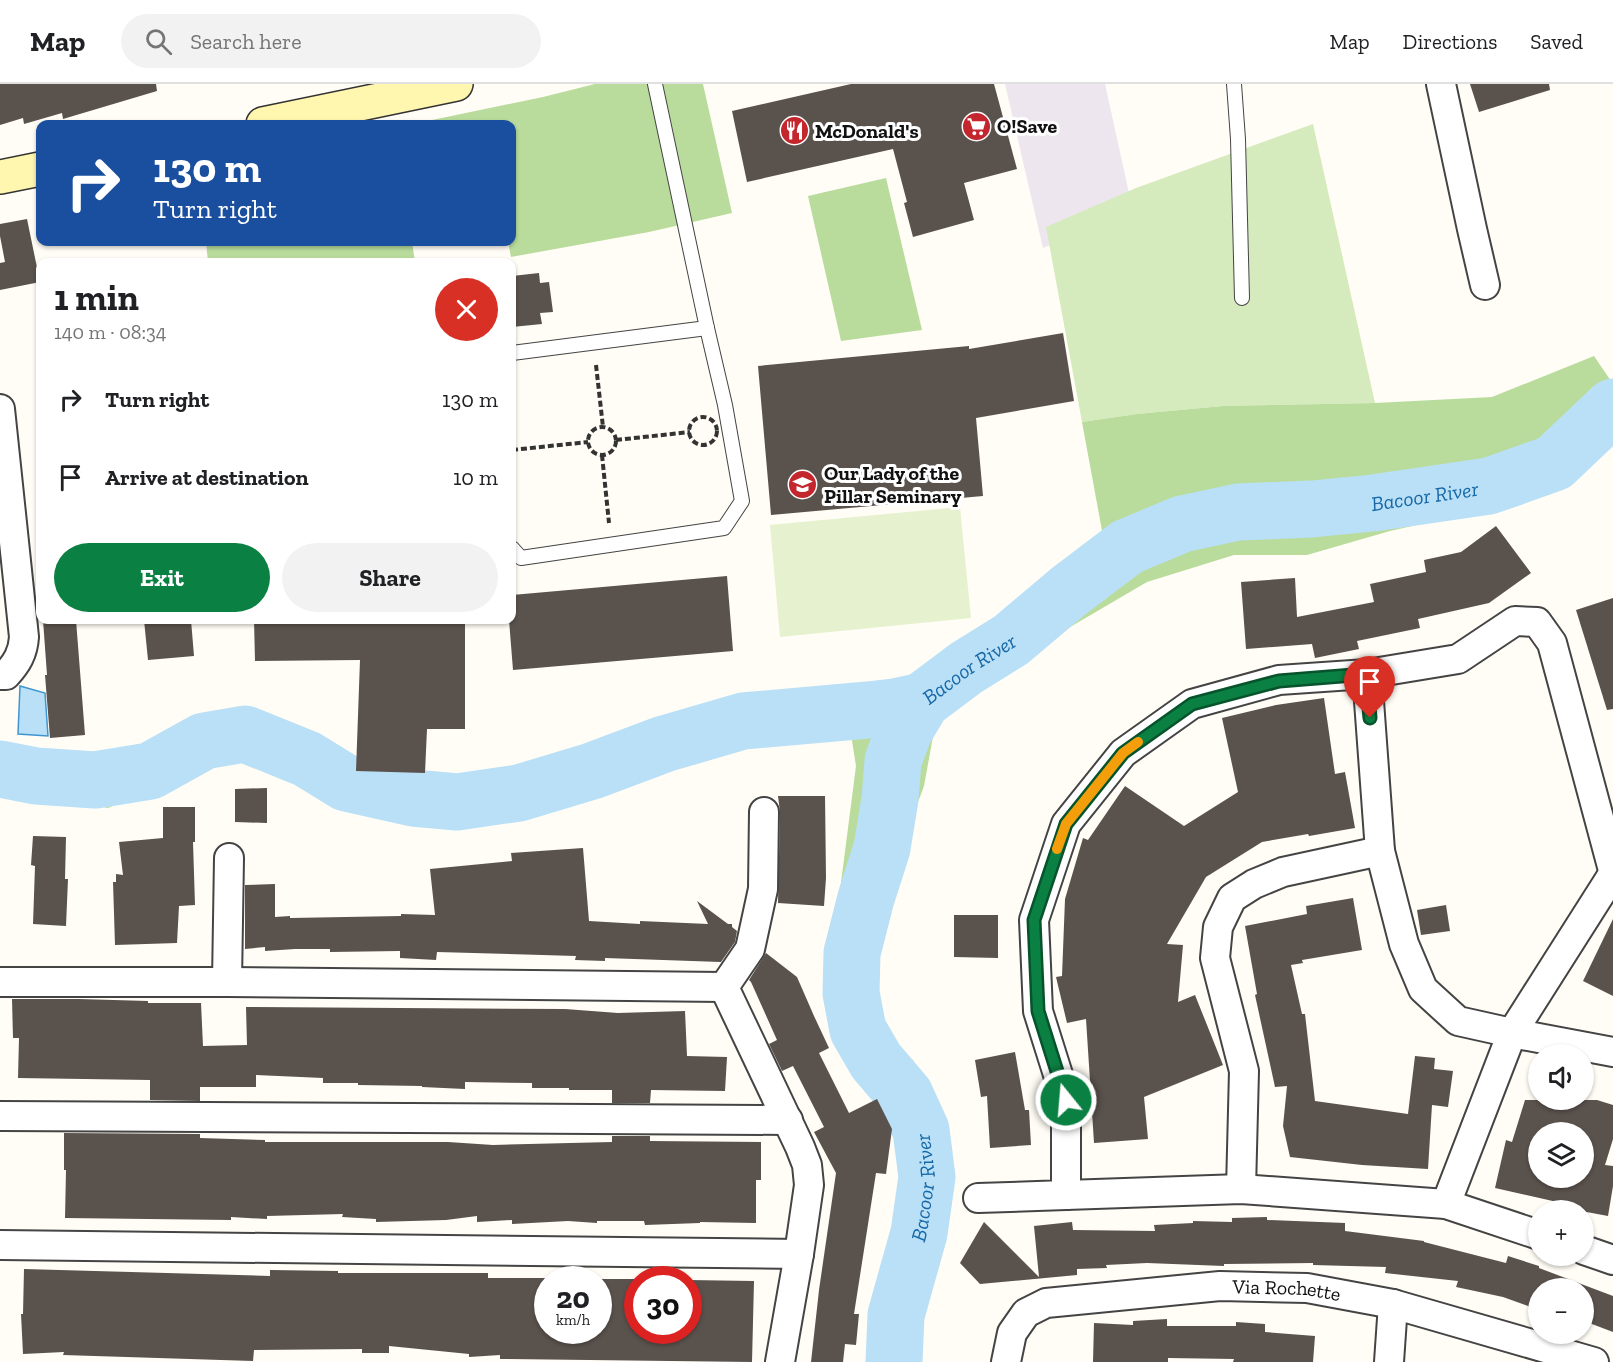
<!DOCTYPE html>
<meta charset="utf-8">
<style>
body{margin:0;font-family:"Zilla Slab",serif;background:#f2f2f2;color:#202124;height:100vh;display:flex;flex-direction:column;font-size:22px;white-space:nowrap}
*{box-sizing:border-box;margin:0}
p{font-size:20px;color:#757577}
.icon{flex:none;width:33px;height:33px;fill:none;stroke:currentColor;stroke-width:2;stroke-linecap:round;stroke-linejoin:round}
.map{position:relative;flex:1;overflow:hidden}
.side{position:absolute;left:36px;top:174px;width:480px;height:366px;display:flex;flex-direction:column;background:#fff;border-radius:12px;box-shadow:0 2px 4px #0004}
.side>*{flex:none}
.banner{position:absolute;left:36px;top:36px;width:480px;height:126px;border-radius:12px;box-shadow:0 2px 4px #0004;background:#1a4fa0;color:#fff;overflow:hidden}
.buttons{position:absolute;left:1528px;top:960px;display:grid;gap:12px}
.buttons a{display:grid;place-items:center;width:66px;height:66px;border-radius:50%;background:#fff;box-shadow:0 2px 4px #0004;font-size:30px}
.speed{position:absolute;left:534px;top:1182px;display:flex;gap:12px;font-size:30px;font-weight:700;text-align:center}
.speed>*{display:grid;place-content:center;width:78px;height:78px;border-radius:50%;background:#fff;box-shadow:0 2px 4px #0004;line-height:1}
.speed small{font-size:15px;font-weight:400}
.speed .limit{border:9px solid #d22;background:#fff;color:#111}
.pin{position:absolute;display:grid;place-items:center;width:51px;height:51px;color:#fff;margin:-62px -26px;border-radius:50% 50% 50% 0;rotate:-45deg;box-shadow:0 0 6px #0007}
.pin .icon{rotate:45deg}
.me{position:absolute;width:66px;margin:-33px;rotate:343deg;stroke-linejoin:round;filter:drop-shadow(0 0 4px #0008)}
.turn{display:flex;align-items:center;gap:21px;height:126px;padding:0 18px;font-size:27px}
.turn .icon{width:78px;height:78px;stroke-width:2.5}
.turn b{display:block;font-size:42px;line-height:51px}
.round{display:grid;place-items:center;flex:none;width:63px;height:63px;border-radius:32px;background:#f2f2f2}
.headline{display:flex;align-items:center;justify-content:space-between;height:102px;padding:0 18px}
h1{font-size:36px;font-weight:700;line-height:45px}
.primary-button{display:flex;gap:12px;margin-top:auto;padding:12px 18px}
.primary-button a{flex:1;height:69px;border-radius:36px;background:#0b8043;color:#fff;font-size:24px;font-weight:700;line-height:69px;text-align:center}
.primary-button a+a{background:#f2f2f2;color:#202124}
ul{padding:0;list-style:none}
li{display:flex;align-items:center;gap:18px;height:78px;padding:0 18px}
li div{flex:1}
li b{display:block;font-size:22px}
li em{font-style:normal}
header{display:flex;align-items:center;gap:36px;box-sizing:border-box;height:84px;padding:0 30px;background:#fff;border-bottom:2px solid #e0e0e0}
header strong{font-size:28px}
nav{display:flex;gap:33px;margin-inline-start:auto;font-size:21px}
.search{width:420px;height:54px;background:#f2f2f2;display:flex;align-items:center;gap:15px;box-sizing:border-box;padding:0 21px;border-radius:33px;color:#757577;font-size:22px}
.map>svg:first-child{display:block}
.industrial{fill:#eee6ef}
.green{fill:#d5ebbd}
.forest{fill:#b9dc9c}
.pitch{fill:#e6f2cf}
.water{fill:#b9e0f7;stroke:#3f96cf;stroke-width:1.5}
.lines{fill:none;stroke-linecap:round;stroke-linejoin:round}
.river{stroke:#b9e0f7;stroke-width:57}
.building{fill:#5a524d;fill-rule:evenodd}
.service-casing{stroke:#444;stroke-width:16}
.minor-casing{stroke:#444;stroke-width:32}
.secondary-casing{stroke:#333;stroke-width:36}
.path{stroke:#333;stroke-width:4;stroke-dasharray:6 3;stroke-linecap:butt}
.service{stroke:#fff;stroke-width:14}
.minor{stroke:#fff;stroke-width:28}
.secondary{stroke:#fff6b0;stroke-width:33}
.route-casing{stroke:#07532c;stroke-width:15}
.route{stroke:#0b8043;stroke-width:10}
.slow{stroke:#f59e0b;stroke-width:10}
.labels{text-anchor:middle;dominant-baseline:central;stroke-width:6;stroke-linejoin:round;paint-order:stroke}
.poi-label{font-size:20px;font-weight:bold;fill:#111;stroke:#fff;text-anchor:start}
.street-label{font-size:20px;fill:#111;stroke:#fff}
.water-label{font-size:21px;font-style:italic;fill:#1768a6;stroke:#fff}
</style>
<header>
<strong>Map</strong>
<div class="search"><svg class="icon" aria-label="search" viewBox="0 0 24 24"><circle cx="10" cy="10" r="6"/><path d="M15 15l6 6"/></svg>Search here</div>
<nav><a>Map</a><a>Directions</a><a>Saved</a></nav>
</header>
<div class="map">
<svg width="1613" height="1278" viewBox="0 0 1613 1278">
<rect width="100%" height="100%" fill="#fffdf5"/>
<path class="industrial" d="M1005 0H1105L1133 127 1043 164Z"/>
<path class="green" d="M1313 40 1375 319 1223 322 1137 330 1082 338 1046 143 1136 104Z"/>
<g class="forest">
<path d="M595 0H703L732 129 649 148 511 173 508 158H512V40H413L543 13Z"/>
<path d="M886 94 922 246 841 257 808 112Z"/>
<path d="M206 158H412L415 178H208Z"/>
<path d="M1594 272 1613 300V348L1562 397 1492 424 1390 447 1307 471H1234L1147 498 1065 546 936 636 924 702 884 810 869 876 878 950 913 976 942 1052 944 1123 919 1188 917 1278H866L873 1238 896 1168 906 1084 900 1050 889 1023 840 947 833 900 835 845 856 682 850 644 766 652 692 672 595 705 494 729 410 734 327 707 234 663 181 691 108 724 0 702V669L118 674 225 639 275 641 327 662 370 699 429 707 517 699 590 671 680 634 764 615 835 603 908 595 945 579 1008 526 1105 463 1082 338 1137 330 1223 322 1375 319 1492 313Z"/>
</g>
<path class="pitch" d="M960 423 971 534 780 553 770 441Z"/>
<path class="water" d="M20 602 45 609 48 652 18 650Z"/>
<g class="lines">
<g class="river">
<path d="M0 685 36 692 95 696 150 687 204 657 245 650 307 675 346 699 413 714 457 718 519 709 592 687 664 660 743 637 868 626 894 623 922 617"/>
<path id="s1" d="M894 1278 896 1231 919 1149 927 1093 921 1046 905 1011 876 977 858 946 851 909 852 869 866 814 882 764 890 715 893 677 904 647 922 617 966 584 1011 556 1069 507 1127 463 1182 440 1238 428 1312 425 1373 419 1489 402 1554 379 1613 323"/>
</g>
</g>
<g class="building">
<path d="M0 0H156L157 7 63 35 62 29 24 40 23 34 0 41Z"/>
<path d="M851 0H994L1017 85 964 99 974 136 913 153 904 119 907 118 893 65 747 98 732 27Z"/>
<path d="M1470 0H1549L1550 6 1479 28Z"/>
<path d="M27 135 40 198 0 206V179L5 178 0 152V140Z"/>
<path d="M539 189 540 199 549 198 553 228 540 229 542 240 512 243V192Z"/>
<path d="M1063 249 1074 317 976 334 983 412 771 431 758 282 969 262V265Z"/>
<path d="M1496 442 1531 489 1489 519 1418 535 1420 544 1357 557 1359 565 1315 574 1312 560 1246 565 1241 498 1295 494 1297 533 1374 518 1370 500 1426 488 1424 476 1461 468Z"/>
<path d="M727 492 733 567 513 586 509 536H512V511Z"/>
<path d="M1613 514V625L1607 626 1576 526Z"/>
<path d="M43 536H76L85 651 50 654 45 591H47Z"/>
<path d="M144 536H191L194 572 148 576Z"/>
<path d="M254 536H465V645H427L425 689 356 687 360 576 255 577Z"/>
<path d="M1324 614 1335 690 1345 688 1355 744 1309 752 1308 750 1262 758 1206 793 1167 860 1183 861 1178 918 1195 911 1223 981 1144 1013 1148 1055 1094 1059 1086 935 1067 939 1056 893 1062 892 1065 815 1083 754 1088 756 1125 702 1184 742 1238 708 1222 634 1276 621Z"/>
<path d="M267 704V739L235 738V705Z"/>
<path d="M778 712H825L826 794 824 822 778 819 780 728Z"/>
<path d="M163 723H195V758H193L195 821 179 822 177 859 115 861 113 798H116V790L123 791 119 758 163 754Z"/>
<path d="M33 752 66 753 65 795H68L66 842 33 840 35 782 31 781Z"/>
<path d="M583 764 589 837 640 840V837L708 840 697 817 728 840H732V843L737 847 735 858 721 878 605 874V877L575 876 576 872 437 868 436 876 400 874V867L330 868V865H295L265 867V863L245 865V801L275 800V833L290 832V834L401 832V830L435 831 430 785 512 777 511 769Z"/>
<path d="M1353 814 1362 866 1302 876 1303 879 1291 881 1302 930H1305L1315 1017 1408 1030 1415 972 1435 974 1434 985 1453 987 1448 1023 1432 1021 1428 1085 1362 1081 1290 1073 1283 1042 1287 1002 1275 1003 1255 911 1257 910 1245 842 1307 830 1306 822Z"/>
<path d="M1446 821 1450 847 1421 851 1417 826Z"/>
<path d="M954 831H998V874L954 873Z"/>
<path d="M1613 835V912L1583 897Z"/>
<path d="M766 869 797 893 814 932 829 964 819 969 849 1029 877 1015 892 1045 886 1090 876 1089 854 1230H859L856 1261 845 1260 843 1278H811L819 1206 836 1089 814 1048 824 1043 793 982 782 987 769 960 777 956 751 898 749 896Z"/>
<path d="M12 915H79L148 917V919H201L203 962 247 961 246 923 565 925 618 929 685 927 687 972 727 973 725 1007 651 1006 650 1019H612V1006H569V1004H532V999L465 998V1005L422 1003V1002L358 1001V999H323V994L256 991V1003H200V1017L150 1016V996L18 994 19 954H13Z"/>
<path d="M1015 968 1025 1026H1029L1031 1061 990 1064 987 1012 981 1013 975 976Z"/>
<path d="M1525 1016H1597L1613 1021V1055L1605 1081 1613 1082V1102L1608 1132 1565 1124 1566 1120 1495 1104 1506 1056 1512 1058ZM1539 1048H1584V1094H1539Z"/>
<path d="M64 1049 200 1050V1054L265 1056V1058H448L493 1061 612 1058V1052H650V1057L761 1058V1096H756V1139L700 1138V1139L645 1141 644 1137H597V1139L568 1137 512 1140V1136L477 1138V1132L446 1136 376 1138V1135L342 1133 343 1130 267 1132V1135L231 1133V1136L65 1134 66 1086H64Z"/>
<path d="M1267 1133V1136L1345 1139V1147L1424 1157V1158L1506 1179 1508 1172 1539 1182V1184L1613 1212V1248L1584 1237V1204H1539V1226L1503 1213 1456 1203 1458 1197 1385 1189 1386 1183 1313 1181V1179L1224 1180V1182L1147 1179 1106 1181 1107 1184 1077 1185V1191L980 1200 960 1179 984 1138 1039 1193 1034 1142 1072 1138 1073 1146 1155 1147 1154 1141 1193 1139V1137L1232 1138V1134Z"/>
<path d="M24 1185 270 1192V1186L338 1187V1189H488V1194H548V1246H598V1195H638V1246H688V1196L754 1197 752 1278 500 1275V1271L469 1273V1270L389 1262V1269H362V1265L254 1266 253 1277 63 1271 64 1268 23 1270 21 1230H23Z"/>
<path d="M1167 1235V1242H1236V1238L1265 1240V1248L1315 1252 1313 1278H1233L1234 1275 1168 1274V1278H1093L1094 1239 1133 1241V1237Z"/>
</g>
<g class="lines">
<defs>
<g id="service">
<path d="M1234 0 1238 55 1242 214"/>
<path d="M512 269 707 244"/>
<path d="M512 464 521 474 724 444 742 417 725 321 707 244 655 0"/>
</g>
<g id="minor">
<path d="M1441 0 1472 145 1485 201"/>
<path d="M0 325 24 553C23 569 17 579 6 591H0"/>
<path d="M764 728 763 805 750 865 724 903 800 1063 807 1081 809 1101 799 1170 780 1278"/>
<path d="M1613 786 1552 559 1537 538 1515 537 1458 575 1367 590 1380 767 1404 860 1423 905 1458 937 1512 949 1613 968"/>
<path d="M0 898H227L724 903"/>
<path d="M227 898 229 774"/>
<path d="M0 1032 788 1036"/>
<path d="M1241 1105 1244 987 1215 874 1218 843 1232 814 1254 800 1283 788 1380 767"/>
<path d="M1066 1111 1241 1105 1446 1120"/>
<path d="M978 1114 1066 1111V1016L1038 927 1034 836 1066 740 1123 669 1192 620 1279 596 1367 590"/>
<path d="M1539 1151 1446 1120 1512 949 1613 790"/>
<path d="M0 1161 799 1170"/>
<path d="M1584 1166 1613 1176"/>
<path id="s2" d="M1006 1278 1012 1249 1026 1229 1046 1219 1220 1202 1307 1204 1393 1220 1594 1278"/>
<path d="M1389 1278 1393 1220"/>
</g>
<g id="secondary">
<path d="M263 40 456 0"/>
<path d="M0 93 40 85"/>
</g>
</defs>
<use href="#service" class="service-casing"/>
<use href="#minor" class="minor-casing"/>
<use href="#secondary" class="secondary-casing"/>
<g class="path">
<path d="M596 281 603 343"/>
<circle cx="703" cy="347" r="14"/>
<circle cx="602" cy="357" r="14"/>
<path d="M616 356 690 348"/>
<path d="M512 366 588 358"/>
<path d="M602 371 609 439"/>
</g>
<use href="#service" class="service"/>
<use href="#minor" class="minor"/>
<use href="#secondary" class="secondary"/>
</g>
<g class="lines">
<defs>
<path id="route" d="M1066 1016 1038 927 1034 836 1066 740 1123 669 1192 620 1279 597 1366 590 1370 634"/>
</defs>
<use href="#route" class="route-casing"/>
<use href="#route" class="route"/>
<path class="slow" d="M1057 765 1066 740 1123 669 1138 658"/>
</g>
<defs>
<symbol id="supermarket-disc" viewBox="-11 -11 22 22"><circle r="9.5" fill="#c4262e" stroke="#fff"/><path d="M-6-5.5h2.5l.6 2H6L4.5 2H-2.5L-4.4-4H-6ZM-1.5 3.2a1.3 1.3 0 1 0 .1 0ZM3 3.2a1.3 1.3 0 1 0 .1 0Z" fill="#fff"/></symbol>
<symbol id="restaurant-disc" viewBox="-11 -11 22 22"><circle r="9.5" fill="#c4262e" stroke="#fff"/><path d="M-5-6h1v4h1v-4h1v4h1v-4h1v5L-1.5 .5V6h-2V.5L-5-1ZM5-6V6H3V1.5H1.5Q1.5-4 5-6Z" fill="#fff"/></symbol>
<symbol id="university-disc" viewBox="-11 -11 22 22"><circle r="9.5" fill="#c4262e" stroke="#fff"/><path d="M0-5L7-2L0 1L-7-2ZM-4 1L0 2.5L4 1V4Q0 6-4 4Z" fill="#fff"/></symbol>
</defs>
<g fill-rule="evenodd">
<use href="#supermarket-disc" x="960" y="26" width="33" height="33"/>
<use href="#restaurant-disc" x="778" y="30" width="33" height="33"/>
<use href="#university-disc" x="786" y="384" width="33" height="33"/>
</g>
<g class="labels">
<g class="poi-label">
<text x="997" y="42">O!Save</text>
<text x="815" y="47">McDonald's</text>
<text x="824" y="389">Our Lady of the<tspan x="824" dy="23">Pillar Seminary</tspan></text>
</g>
<g class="street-label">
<text stroke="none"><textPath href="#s2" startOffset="318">Via Rochette</textPath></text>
</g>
<g class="water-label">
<text stroke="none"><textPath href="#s1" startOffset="1258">Bacoor River</textPath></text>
<text stroke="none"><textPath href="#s1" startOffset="754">Bacoor River</textPath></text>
<text stroke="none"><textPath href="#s1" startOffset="178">Bacoor River</textPath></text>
</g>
</g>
</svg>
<div class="buttons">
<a><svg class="icon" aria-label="sound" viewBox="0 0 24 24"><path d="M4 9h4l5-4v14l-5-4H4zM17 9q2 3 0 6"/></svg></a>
<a><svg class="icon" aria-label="layers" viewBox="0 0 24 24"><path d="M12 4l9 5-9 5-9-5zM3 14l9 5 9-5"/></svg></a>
<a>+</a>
<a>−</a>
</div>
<div class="speed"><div>20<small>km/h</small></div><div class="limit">30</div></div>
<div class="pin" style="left:1370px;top:634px;background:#d93025"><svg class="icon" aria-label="arrive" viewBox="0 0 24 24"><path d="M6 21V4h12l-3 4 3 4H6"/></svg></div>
<svg class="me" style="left:1066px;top:1016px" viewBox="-20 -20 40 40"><circle r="17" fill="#0b8043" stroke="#fff" stroke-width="3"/><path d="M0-11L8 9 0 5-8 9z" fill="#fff"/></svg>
<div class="banner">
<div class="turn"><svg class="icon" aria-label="right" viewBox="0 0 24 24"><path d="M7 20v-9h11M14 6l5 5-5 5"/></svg><div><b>130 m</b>Turn right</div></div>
</div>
<section class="side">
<div class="headline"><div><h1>1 min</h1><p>140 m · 08:34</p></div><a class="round" style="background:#d93025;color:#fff"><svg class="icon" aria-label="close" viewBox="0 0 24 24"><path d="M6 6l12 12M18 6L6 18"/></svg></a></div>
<ul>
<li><svg class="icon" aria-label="right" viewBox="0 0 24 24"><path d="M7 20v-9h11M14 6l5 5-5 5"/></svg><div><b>Turn right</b></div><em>130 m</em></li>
<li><svg class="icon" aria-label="arrive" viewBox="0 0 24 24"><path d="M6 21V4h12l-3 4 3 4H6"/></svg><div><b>Arrive at destination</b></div><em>10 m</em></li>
</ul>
<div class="primary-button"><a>Exit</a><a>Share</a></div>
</section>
</div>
